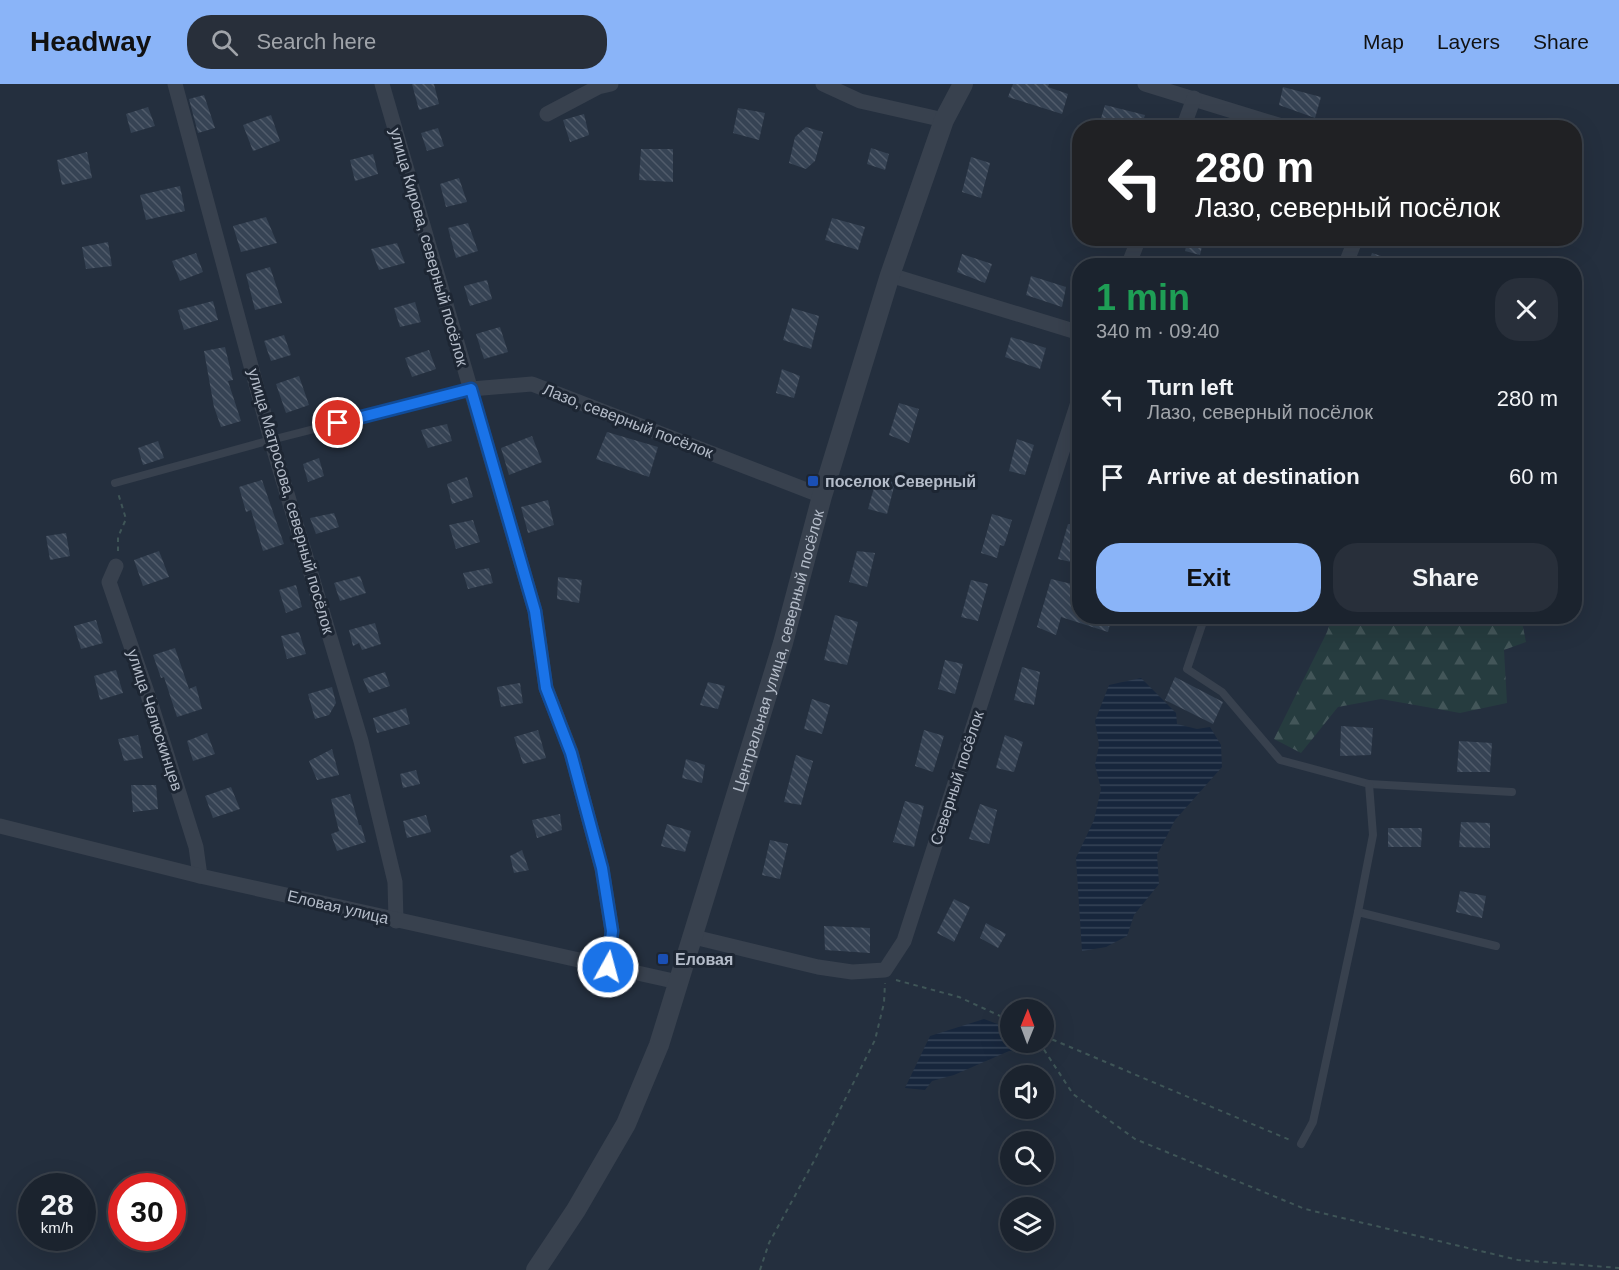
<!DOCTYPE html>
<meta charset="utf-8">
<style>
body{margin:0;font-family:Arial,sans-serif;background:#282f3a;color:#f1f3f6;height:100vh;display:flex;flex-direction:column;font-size:22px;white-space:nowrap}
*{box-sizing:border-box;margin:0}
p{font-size:20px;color:#a0a4aa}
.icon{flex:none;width:33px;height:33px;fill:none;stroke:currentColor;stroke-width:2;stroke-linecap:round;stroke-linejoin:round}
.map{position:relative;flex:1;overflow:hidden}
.panel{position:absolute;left:1072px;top:174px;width:510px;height:366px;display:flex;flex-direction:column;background:#1b232e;border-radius:24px;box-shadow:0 6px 24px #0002,0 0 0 2px #39404a}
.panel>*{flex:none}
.top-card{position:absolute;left:1072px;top:36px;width:510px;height:126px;border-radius:24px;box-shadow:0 6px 24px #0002,0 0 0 2px #39404a;background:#202124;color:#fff;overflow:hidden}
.needle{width:39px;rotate:1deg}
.tools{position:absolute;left:1000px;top:915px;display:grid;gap:12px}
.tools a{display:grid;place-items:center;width:54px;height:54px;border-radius:50%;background:#1b232e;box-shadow:0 6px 24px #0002,0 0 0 2px #39404a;font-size:30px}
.speed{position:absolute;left:18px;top:1089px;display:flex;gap:12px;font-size:30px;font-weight:700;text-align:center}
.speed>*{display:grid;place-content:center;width:78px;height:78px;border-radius:50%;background:#1b232e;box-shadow:0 6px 24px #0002,0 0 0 2px #39404a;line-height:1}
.speed small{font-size:15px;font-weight:400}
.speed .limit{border:9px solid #d22;background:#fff;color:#111}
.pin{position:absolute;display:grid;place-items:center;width:51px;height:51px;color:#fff;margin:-26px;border:3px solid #fff;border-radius:50%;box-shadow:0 2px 6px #0007}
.me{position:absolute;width:66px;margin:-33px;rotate:7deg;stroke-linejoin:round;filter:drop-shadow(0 0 4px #0008)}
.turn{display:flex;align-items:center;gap:21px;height:126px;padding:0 24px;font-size:27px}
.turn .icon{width:78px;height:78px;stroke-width:2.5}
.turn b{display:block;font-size:42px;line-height:51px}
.round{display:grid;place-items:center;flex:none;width:63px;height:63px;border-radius:24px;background:#282f3a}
.headline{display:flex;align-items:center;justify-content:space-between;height:102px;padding:0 24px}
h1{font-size:36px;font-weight:800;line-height:45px;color:#1e9e55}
.primary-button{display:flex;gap:12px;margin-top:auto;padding:12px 24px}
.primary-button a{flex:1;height:69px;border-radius:24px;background:#8ab4f8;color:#111;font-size:24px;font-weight:800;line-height:69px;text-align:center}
.primary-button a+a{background:#282f3a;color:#f1f3f6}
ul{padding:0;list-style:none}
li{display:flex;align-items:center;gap:18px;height:78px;padding:0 24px}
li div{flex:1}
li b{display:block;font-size:22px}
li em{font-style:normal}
header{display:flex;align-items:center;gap:36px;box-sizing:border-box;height:84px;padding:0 30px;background:#8ab4f8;color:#111}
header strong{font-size:28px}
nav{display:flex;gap:33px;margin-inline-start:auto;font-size:21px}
.search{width:420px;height:54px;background:#282f3a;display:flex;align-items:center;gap:15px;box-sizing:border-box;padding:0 21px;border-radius:24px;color:#a0a4aa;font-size:22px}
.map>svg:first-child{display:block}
.forest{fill:url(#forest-firs)}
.water{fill:url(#water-rules)}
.building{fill:url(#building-back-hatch)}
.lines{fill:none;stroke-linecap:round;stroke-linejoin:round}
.path{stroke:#3f5557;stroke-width:2;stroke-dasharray:4.5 4.5;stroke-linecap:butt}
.service{stroke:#38414e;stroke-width:8}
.minor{stroke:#38414e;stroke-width:15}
.tertiary{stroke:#38414e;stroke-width:20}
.route-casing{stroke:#114b97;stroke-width:15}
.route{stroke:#1a73e8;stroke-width:10}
.transit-dot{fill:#1a4fb4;stroke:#1d2633;stroke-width:2}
.labels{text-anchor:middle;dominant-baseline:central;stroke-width:6;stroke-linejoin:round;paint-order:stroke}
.street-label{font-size:16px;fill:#b4bcc9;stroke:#1d2633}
.poi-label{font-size:16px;font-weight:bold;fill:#b4bcc9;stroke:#1d2633;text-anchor:start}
</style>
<header>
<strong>Headway</strong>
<div class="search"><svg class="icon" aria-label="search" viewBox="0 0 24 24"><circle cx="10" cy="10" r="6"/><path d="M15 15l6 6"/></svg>Search here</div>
<nav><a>Map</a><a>Layers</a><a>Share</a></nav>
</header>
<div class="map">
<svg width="1619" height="1186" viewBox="0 0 1619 1186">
<defs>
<pattern id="forest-firs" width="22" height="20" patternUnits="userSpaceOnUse" patternTransform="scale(1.5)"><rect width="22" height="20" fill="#263c3f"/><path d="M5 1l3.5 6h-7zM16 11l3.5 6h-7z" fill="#435659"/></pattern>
<pattern id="water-rules" width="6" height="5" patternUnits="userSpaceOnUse" patternTransform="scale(1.5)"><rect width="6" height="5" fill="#17263c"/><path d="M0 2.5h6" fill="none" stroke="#364457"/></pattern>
<pattern id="building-back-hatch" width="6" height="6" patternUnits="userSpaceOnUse" patternTransform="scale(1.5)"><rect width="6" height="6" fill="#364354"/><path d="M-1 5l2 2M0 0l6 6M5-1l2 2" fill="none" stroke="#515c6b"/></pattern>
</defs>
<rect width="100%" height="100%" fill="#242f3e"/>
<path class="forest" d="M1332 533H1521L1526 558 1504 566 1507 619 1460 629 1381 615 1338 623 1301 669 1274 655 1327 548Z"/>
<g class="water">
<path d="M1141 594 1176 629 1177 640 1197 645 1210 643 1221 661 1222 683 1175 736 1157 771 1159 800 1134 831 1127 852 1106 863 1082 867 1076 774 1094 736 1101 705 1095 681 1099 661 1095 637 1109 601Z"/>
<path d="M984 935 1011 945V958L1021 959 1018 967H1009L954 991 932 997 925 1006 905 1004 930 952Z"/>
</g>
<g class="building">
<path d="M412 0H434L439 20 419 26Z"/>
<path d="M1013 0H1049L1048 3 1068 10 1062 30 1008 13Z"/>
<path d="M1283 3 1321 13 1315 34 1279 21Z"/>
<path d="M204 11 215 44 198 49 189 15Z"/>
<path d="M1105 21 1145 31 1141 44H1098Z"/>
<path d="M148 23 155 42 131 49 126 30Z"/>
<path d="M738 24 765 29 759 56 733 49Z"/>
<path d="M584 30 589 51 570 58 563 36Z"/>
<path d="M271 31 280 57 253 67 243 41Z"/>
<path d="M806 43 823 48 815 77 806 85 789 79 795 53Z"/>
<path d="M438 44 444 62 427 67 421 49Z"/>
<path d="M871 64 889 70 885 86 867 80Z"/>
<path d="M641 65H673V98L639 96Z"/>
<path d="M87 68 92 94 62 101 57 76Z"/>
<path d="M373 70 378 90 355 97 350 76Z"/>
<path d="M971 73 990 79 981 114 962 108Z"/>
<path d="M459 94 467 118 446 123 440 100Z"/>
<path d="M180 102 185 127 146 136 140 111Z"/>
<path d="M266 133 277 159 241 168 233 142Z"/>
<path d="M832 134 865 143 858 166 825 156Z"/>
<path d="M468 139 478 167 456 174 448 144Z"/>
<path d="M1188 154H1204L1200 171 1185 167Z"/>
<path d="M108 158 112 182 86 185 82 163Z"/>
<path d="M397 159 405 179 379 186 371 165Z"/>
<path d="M196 169 203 188 180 197 172 177Z"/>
<path d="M1372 169 1402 179V182H1367Z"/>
<path d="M962 170 992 180 985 199 957 188Z"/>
<path d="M270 183 282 219 255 226 246 190Z"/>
<path d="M1031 192 1066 203 1062 223 1026 211Z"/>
<path d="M487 196 492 215 470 222 464 202Z"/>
<path d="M213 217 218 236 184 246 178 226Z"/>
<path d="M415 218 421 238 400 243 394 224Z"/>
<path d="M792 224 819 232 811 265 783 256Z"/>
<path d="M500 243 508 268 484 275 476 250Z"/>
<path d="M284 251 291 271 271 277 264 257Z"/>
<path d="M1011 253 1046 264 1040 285 1005 273Z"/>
<path d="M225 263 233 296 228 297 241 337 221 343 214 323 204 267Z"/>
<path d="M429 266 436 285 412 293 405 274Z"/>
<path d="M782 285 800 292 794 314 776 309Z"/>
<path d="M299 292 309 321 286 329 276 300Z"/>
<path d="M899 319 919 325 909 359 889 351Z"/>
<path d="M447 340 452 357 428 364 421 346Z"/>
<path d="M607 348 658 363 649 393 596 375Z"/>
<path d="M532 352 542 378 509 391 501 364Z"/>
<path d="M1017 355 1034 361 1025 391 1009 387Z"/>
<path d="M158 357 164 374 143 381 138 364Z"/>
<path d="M319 374 324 392 308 398 303 380Z"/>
<path d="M467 393 473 413 452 420 447 400Z"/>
<path d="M877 393 895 399 887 430 868 425Z"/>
<path d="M262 396 284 460 263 467 251 426 246 428 239 403Z"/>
<path d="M548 416 554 441 528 449 521 423Z"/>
<path d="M334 429 339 443 316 450 310 434Z"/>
<path d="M992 430 1012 436 1004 462 1000 461 997 474 981 469Z"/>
<path d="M473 436 480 458 456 465 449 441Z"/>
<path d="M1068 440 1080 443V480L1058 475Z"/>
<path d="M66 449 70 472 50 476 46 452Z"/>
<path d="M159 467 169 493 143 502 134 476Z"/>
<path d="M857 467 875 469 867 503 849 498Z"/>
<path d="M489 484 493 499 468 505 463 489Z"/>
<path d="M360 492 366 509 340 517 334 499Z"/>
<path d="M558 493 582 496 579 519 557 515Z"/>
<path d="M1051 495 1080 502V532H1112L1108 548 1061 533 1056 551 1037 543Z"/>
<path d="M971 496 988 500 978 537 961 533Z"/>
<path d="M296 501 302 523 286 529 279 506Z"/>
<path d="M835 531 858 538 847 581 824 576Z"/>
<path d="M96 536 103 559 81 565 74 542Z"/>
<path d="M375 539 381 560 362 566 359 559 353 562 349 546Z"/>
<path d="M299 548 306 570 287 575 281 552Z"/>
<path d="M175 564 189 605 196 602 202 625 177 633 164 593 161 594 153 571Z"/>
<path d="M945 576 963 580 955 610 938 605Z"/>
<path d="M1022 583 1040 588 1034 621 1014 616Z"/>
<path d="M116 586 123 609 100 616 94 592Z"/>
<path d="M385 588 390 602 369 609 363 595Z"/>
<path d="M1175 593 1223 618 1213 640 1165 616Z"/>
<path d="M708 598 725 602 718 625 700 621Z"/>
<path d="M520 599 523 619 501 623 497 603Z"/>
<path d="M332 603 336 619 329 631 315 635 308 610Z"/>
<path d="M812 615 830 621 822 650 804 645Z"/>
<path d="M406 624 410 640 377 649 373 634Z"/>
<path d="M1341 642 1373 644 1371 671 1340 672Z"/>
<path d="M538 646 546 674 523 680 514 653Z"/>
<path d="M924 646 944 652 933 688 915 682Z"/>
<path d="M207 649 215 670 193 677 187 657Z"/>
<path d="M138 651 143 674 124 677 118 655Z"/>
<path d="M1005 651 1023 658 1014 688 996 684Z"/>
<path d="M1459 657 1492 659 1490 688H1457Z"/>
<path d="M332 665 339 691 317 696 309 677Z"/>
<path d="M796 671 813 677 801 721 784 718Z"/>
<path d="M686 675 705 681 702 699 682 694Z"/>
<path d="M416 686 420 700 403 704 400 690Z"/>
<path d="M131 701H156L158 725 133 728Z"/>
<path d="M231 703 240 725 213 734 205 712Z"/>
<path d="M350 710 359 741H361L366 758 337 767 331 750 339 747 331 715Z"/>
<path d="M905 717 924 722 914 763 893 758Z"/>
<path d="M980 720 997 726 989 760 969 755Z"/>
<path d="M560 730 562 746 537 754 532 736Z"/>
<path d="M426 731 431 748 407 754 403 737Z"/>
<path d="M1461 738 1490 739V764L1459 763Z"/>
<path d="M667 740 691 747 685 768 661 762Z"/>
<path d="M1388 744H1422L1421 763H1388Z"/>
<path d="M770 756 788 760 780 795 762 791Z"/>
<path d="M522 766 529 786 514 789 510 772Z"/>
<path d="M1460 807 1486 812 1482 834 1456 828Z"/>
<path d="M954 815 970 823 954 858 937 849Z"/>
<path d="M986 839 1006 850 998 864 980 854Z"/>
<path d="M824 842 870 844V869L825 866Z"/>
</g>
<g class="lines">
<g class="path">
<path d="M118 467V453L126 435 118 409"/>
<path d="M896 896 959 913 1011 937"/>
<path d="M1044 952 1290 1056"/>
<path d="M1039 958 1073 1010 1135 1055 1305 1125 1518 1176 1619 1184"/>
<path d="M760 1186 769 1159 814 1077 875 956 884 919 885 899"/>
</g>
<g class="service">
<path d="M115 399 271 356 471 305"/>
<path d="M1205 532 1187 585 1222 608 1280 676 1369 700 1512 708"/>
<path d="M1358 828 1496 862"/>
<path d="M1301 1060 1313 1038 1358 828 1373 751 1369 700"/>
</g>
<g class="minor">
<path d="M175 0 271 356 361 657 395 798 396 837"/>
<path d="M382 0 535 527 546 604 571 668 602 785 612 847 608 883"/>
<path d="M823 0 860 17 944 36"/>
<path d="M1145 0 1288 44"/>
<path d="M547 30 598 3 611 0"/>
<path d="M1183 44 1194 14"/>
<path d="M1128 182 1139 154"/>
<path d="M1345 182 1356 154"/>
<path d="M890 191 1080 249"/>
<path d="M471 305 532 300 822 412"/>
<path d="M116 482 109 498 150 617 196 763 200 792"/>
<path d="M0 742 200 792 678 898"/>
<path d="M694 853 818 883 852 888 885 886 904 857 1080 312"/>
</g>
<path class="tertiary" id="s1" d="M536 1186 576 1126 626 1040 659 961 783 559 822 412 890 191 944 36 963 0"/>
</g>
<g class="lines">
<defs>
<path id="route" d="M338 339 471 305 535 527 546 604 571 669 602 784 612 847 608 883"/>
</defs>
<use href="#route" class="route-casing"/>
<use href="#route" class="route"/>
</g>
<g class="transit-dot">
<rect x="807" y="391" width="12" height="12" rx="3"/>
<rect x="657" y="869" width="12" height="12" rx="3"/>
</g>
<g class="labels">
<g class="street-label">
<text transform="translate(429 163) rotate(74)">улица Кирова, северный посёлок</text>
<text transform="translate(628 337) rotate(21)">Лазо, северный посёлок</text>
<text transform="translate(291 417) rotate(74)">улица Матросова, северный посёлок</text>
<text stroke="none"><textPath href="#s1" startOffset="669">Центральная улица, северный посёлок</textPath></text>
<text transform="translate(155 636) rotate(72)">улица Челюскинцев</text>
<text transform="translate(957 694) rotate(-72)">Северный посёлок</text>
<text transform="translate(338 823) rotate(13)">Еловая улица</text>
</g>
<g class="poi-label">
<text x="825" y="397">поселок Северный</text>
<text x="675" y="875">Еловая</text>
</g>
</g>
</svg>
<div class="tools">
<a><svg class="needle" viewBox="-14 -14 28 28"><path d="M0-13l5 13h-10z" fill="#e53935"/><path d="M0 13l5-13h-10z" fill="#a0a4aa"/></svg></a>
<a><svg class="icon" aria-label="sound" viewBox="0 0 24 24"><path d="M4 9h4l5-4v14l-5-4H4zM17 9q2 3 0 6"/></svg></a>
<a><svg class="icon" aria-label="search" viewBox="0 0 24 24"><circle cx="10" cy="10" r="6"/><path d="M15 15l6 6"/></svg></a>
<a><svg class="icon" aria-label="layers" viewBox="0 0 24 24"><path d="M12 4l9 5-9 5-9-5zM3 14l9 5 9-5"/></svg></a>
</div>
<div class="speed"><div>28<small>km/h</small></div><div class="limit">30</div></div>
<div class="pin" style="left:338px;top:339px;background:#d93025"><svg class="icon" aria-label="arrive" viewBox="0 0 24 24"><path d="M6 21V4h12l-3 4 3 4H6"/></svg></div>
<svg class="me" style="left:608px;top:883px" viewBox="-20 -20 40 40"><circle r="17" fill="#1a73e8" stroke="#fff" stroke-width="3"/><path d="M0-11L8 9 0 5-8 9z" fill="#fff"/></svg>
<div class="top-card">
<div class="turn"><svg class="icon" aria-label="left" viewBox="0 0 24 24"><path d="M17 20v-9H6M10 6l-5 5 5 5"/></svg><div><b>280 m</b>Лазо, северный посёлок</div></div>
</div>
<section class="panel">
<div class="headline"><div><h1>1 min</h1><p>340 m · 09:40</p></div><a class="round"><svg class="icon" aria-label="close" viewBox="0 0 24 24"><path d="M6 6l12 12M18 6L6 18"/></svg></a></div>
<ul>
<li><svg class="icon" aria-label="left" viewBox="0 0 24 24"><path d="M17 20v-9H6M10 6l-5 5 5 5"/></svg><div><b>Turn left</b><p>Лазо, северный посёлок</p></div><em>280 m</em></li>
<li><svg class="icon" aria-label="arrive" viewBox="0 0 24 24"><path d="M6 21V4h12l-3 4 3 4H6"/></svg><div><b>Arrive at destination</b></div><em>60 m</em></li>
</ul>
<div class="primary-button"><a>Exit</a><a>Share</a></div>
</section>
</div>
